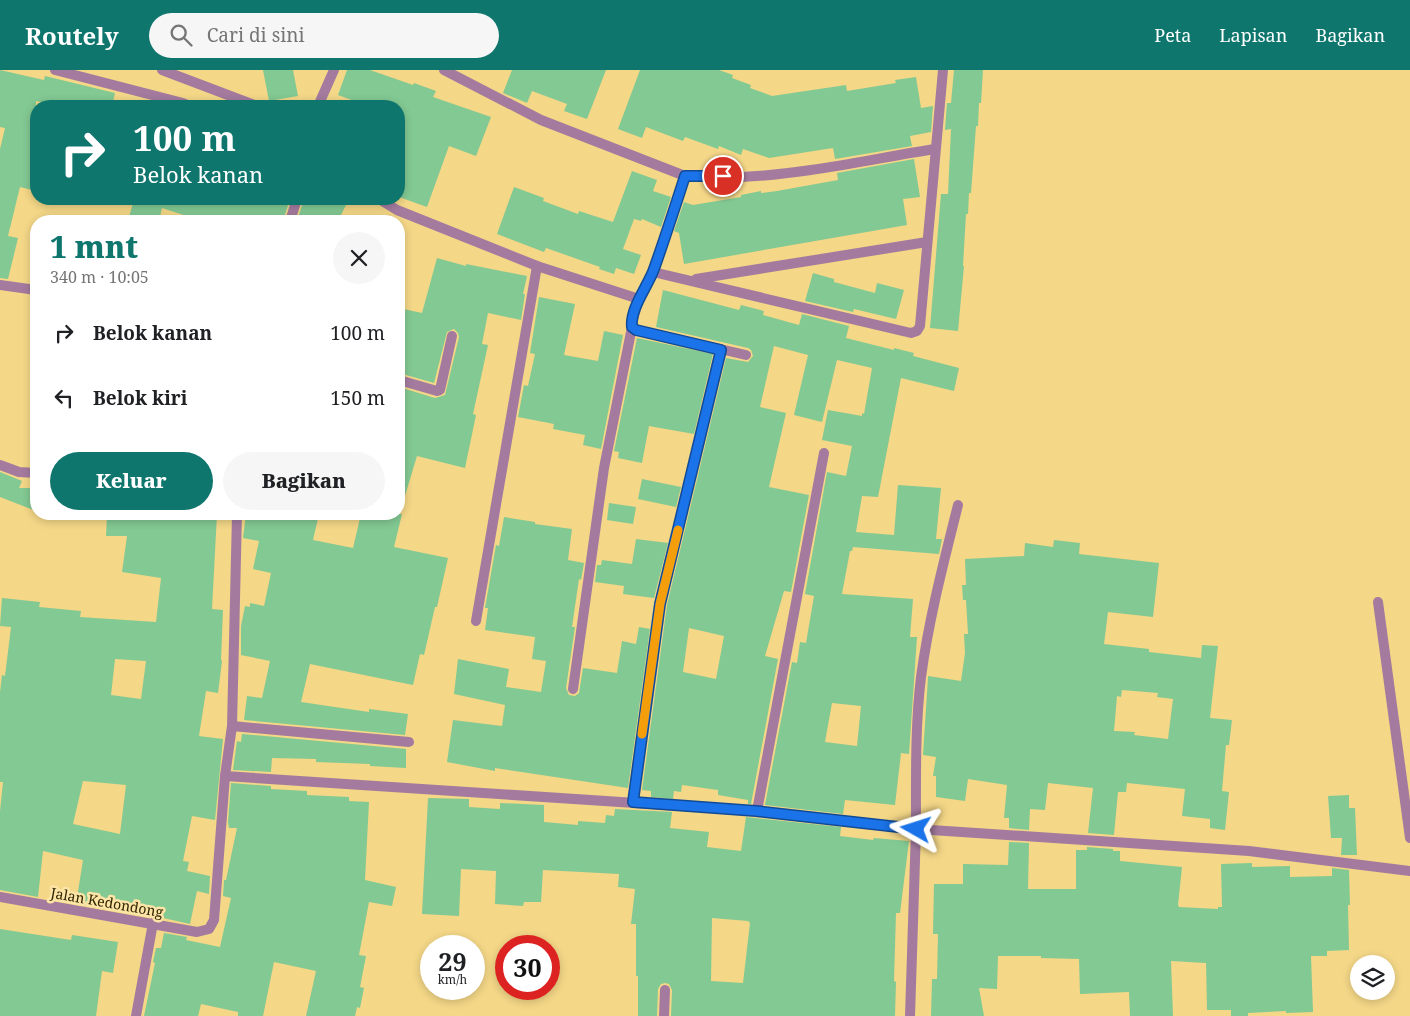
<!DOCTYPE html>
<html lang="id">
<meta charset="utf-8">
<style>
body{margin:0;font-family:"Noto Serif",serif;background:#f6f6f6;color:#202124;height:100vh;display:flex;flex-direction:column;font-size:19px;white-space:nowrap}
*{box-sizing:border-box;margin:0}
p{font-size:16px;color:#757577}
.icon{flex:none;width:28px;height:28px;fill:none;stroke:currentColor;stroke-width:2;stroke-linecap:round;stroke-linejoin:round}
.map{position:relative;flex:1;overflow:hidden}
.side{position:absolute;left:30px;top:145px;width:375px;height:305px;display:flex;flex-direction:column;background:#fff;border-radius:20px;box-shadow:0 2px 8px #0003}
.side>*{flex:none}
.guide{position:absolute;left:30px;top:30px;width:375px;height:105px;border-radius:20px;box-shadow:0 2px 8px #0003;background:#0f766e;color:#fff;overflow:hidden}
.buttons{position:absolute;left:1350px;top:885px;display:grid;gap:10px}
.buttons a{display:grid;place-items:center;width:45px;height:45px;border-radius:50%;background:#fff;box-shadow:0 2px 8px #0003;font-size:25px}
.speed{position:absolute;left:420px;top:865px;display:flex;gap:10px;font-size:25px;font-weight:700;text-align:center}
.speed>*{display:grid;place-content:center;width:65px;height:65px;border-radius:50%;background:#fff;box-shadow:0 2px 8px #0003;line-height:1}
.speed small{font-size:12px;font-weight:400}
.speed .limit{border:8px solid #d22;background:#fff;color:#111}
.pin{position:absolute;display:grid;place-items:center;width:42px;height:42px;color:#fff;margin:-21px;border:2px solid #fff;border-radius:50%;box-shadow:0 1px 5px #0007}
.me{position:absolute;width:55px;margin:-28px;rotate:276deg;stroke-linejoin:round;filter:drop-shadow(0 0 4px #0008)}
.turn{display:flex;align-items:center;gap:18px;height:105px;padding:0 20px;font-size:22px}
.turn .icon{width:65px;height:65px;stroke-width:2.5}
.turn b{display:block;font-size:35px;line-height:42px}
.round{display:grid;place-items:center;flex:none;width:52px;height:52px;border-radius:26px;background:#f6f6f6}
.headline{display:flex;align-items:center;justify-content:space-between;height:85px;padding:0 20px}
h1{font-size:30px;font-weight:800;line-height:38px;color:#0f766e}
.button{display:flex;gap:10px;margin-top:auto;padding:10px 20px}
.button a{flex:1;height:58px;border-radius:30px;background:#0f766e;color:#fff;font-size:20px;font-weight:800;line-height:58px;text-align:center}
.button a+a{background:#f6f6f6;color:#202124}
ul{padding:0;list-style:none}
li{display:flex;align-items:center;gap:15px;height:65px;padding:0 20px}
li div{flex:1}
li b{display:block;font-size:19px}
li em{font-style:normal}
header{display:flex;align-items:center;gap:30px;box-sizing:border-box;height:70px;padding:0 25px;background:#0f766e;color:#fff}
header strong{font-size:24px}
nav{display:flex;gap:28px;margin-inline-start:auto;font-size:18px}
.search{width:350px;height:45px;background:#f6f6f6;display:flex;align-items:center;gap:12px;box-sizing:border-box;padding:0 18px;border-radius:28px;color:#757577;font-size:19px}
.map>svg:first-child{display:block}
.building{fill:#83c993;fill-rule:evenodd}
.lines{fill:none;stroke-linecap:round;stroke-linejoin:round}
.minor{stroke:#a47b9f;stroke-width:10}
.route-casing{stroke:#114b97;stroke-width:12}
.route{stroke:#1a73e8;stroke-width:9}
.slow{stroke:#f59e0b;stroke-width:9}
.labels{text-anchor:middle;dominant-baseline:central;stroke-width:5;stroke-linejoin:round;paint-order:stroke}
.street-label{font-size:14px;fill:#312603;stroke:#fce5a6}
</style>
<header>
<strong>Routely</strong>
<div class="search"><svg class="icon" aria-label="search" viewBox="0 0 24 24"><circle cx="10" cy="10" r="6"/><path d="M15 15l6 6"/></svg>Cari di sini</div>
<nav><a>Peta</a><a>Lapisan</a><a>Bagikan</a></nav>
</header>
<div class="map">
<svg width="1410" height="946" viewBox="0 0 1410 946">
<rect width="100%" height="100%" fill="#f4d787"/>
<g class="building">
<path d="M0 0 44 10 45 6 115 23 112 36H96L82 33 81 36H74L54 32 53 35 36 31V84L33 99 36 100V121L20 117 8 166 18 168 8 209 0 208V79L5 58 0 57Z"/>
<path d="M263 0H293L298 26 269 31Z"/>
<path d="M347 0H370L413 15 414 13 436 21 433 27 491 47 476 86 449 76 427 137 399 127V36H368L338 25Z"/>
<path d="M512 0H606L587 49 564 41 567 34 532 21 527 33 503 23Z"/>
<path d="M640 0H719L733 5 732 8 751 15 750 18 772 26 846 15 847 21 896 13 895 10 916 7 921 38 933 36 931 62 910 66 912 76 835 89 833 78 769 88 743 79 741 85 719 76 718 79 685 67 683 71 646 57 642 68 618 59Z"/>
<path d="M954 0H983L981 33H979L978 56H976L971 123H969L968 144H966L963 196H964L958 261 930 258 941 124H948L951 59 945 60 947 33H951Z"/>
<path d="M914 89 920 127 903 129 907 155 684 194 679 163 674 161 684 132 693 135 741 127V125L761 121V123L777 121 838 110 837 103Z"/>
<path d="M632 101 657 110 653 121 671 127 661 157 642 149 641 151 634 149 623 179 641 185 634 204 616 198 614 204 599 199 600 197 546 178 544 182 497 164 514 117 544 128 543 131 578 144 579 141 613 152Z"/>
<path d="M134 129H290L283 151H202L162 138 159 151H128Z"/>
<path d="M304 129H349L338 151H297Z"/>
<path d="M437 188 466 196V194L527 206 523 224H525L521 250 488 243 482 274 488 275 473 344 476 345 465 398 417 386 404 429 399 428V317L435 328 445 325 459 267 458 263 454 259 447 262 434 313 399 303V238L422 243Z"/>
<path d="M813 203 834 209V212L875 223 877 213 904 220 896 249 854 239 853 242 805 231Z"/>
<path d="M663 220 739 240 741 235 764 241 763 245 799 255 802 244 849 256 846 268 894 280V278L914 283 913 286 959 298 954 321 901 308 878 427 862 426 856 462 894 465 898 415 941 418 936 469H942L939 484 853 477 852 481H850L842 524 913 529 910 567H917L909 684 901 683 895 735 845 730 843 744 765 735 792 592 797 593 800 572 806 573 814 526 805 524 827 402 846 406 852 376 822 370 828 340 862 346V343L864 344 872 298 837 290 822 352 794 345 808 285 774 276 760 337 786 343 769 417 809 425 791 522 784 521 765 586 778 589 751 734H748V730L718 725V720L682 715 681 722 674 721 673 729 651 727V721L642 720 667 535 726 288 748 292 753 286 751 280 748 278 656 257ZM689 558 724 566 716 609 683 602ZM832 633 861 636 857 676 825 672Z"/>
<path d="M539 227 575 234 564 285 598 291 604 261 623 265 601 379 583 375 585 365 553 359 554 354 518 347 524 315 528 316 535 284 530 283Z"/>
<path d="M637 268 713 284 694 364 649 356 642 393 618 388 619 382 614 381Z"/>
<path d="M0 402 22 411 19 418H36V441L0 427Z"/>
<path d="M642 409 681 417 676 437 638 429Z"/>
<path d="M609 433 636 437 633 454 607 450Z"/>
<path d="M138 444H217L212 539 223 540 221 590 222 591 218 623 206 621 199 666 223 669 215 750 192 746 183 791 189 792 187 801 210 806 209 824 197 821 190 854 123 839 122 842 76 834 83 790 43 781 38 827 0 820V741L3 712H0V622L2 605 5 606 11 557 0 556 2 528 40 532 39 537 81 541 80 547 156 552 161 508 122 502 127 466H106L107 446 137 448ZM115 589 146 591 141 629 111 625ZM83 711 126 715 120 764 73 754Z"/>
<path d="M246 444H319L313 470 353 478 361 444H402L394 477 448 488 437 537H435L424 585 420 584 413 615 310 594 301 632 369 642V639L408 644 405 665 244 650 247 626 262 628 270 591 241 585V556L245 536 250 537V533L264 536 271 503 253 499 259 471 243 468Z"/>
<path d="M504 447 535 452V454L572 459 568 490 584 493 581 510 579 509 572 557H575L566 618 569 625 575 626 579 623 583 598 617 603 622 571 636 574 639 557 650 559 628 718 495 698V701L447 692 453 650 502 656 505 635 454 624 458 589 509 599 506 617 541 622 546 591 532 589 535 567 485 560 488 538H485L496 475 499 476Z"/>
<path d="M636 469 668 473 654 528 623 524 624 516 595 512 597 495H601L602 490 632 494Z"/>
<path d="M1054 470 1080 473 1079 484 1159 493 1153 547 1108 542 1104 574 1149 579V582L1201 588 1202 575 1218 576 1210 648 1232 650 1229 675H1226L1222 721 1229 722 1225 760 1210 758V749L1182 746 1185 719 1127 713 1126 722H1118L1114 765 1088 763 1093 718 1048 713 1045 740 1030 739 1029 760 1009 758V748H1004L1007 715 968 709 965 731 936 727V706H933L936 687 923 685 928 608V606L961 611 965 583 964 564H968L966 530H963L962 515H966L965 489 1024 486 1025 473 1053 477ZM1122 620 1158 623 1157 627 1173 629 1168 669 1134 665 1135 662 1114 661 1117 626 1121 627Z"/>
<path d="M242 664 406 679V698L370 696V694L316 692V689L272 688 271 702 233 700 237 671 241 672Z"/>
<path d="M231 713 271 716V719L307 721V725L349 727V731L369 732 365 810 396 817 392 836 369 832 359 885 366 886 360 917 364 918 360 938 357 937 355 946H306L316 901 274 892 263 946H238V942L201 934 198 946H144L155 893 153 892 156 878H161L164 863 187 867 186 870 220 877 231 828 223 826 224 810H226L237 758H229L228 752Z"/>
<path d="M1349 725V738H1355L1357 785H1341L1342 768H1331L1328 726Z"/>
<path d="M428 728 469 729V737L500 739V733L544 735V752L578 755V751L605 753 606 745 614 746 615 739 672 742 670 758 709 762 707 777 741 781 746 747 841 757 840 766 873 770 874 768 909 771 900 843H896L894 911 896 912 895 946H671L672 920 669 914 665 913 661 914 658 919 657 946H638V906H636V854H631L635 819 618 817 619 804 543 800 541 832H524L523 836 495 834 496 801 461 799 459 846 422 844ZM712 848 748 851 750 853 743 913 711 911Z"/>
<path d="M1009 772 1029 773 1028 819H1076V780H1087V777L1113 779V781H1120V791L1182 797 1178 835 1179 837 1218 839V837H1222L1221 794 1252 793V797L1290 796V807L1332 806V798L1349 800 1350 835H1348L1349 880 1327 881V886H1311L1313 942 1286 943V941L1248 943V946H1231V940H1207L1206 893 1171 891 1173 946H1130L1129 922 1080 924 1079 889 1041 888V886H998L997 919 979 918 984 946H931L932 909H937L938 864H933L934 814H963V794L1008 795Z"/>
<path d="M0 859 71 870 72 865 118 872 113 903 102 901 96 946H0Z"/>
</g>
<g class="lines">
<g class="minor">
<path d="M55 0 183 33 190 36"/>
<path d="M162 0 257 36"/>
<path d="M444 0 541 50 685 106"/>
<path d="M318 36 334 0"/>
<path d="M379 129 397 140 537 196 639 229 653 202 685 106C704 106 723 107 742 107 807 104 871 89 935 79"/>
<path d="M290 151 297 129"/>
<path d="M653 202 911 263 917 261 920 256 943 0"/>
<path d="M696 209 927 172"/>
<path d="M0 215 36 220"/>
<path d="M639 229 632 252 633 259 746 285"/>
<path d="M399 310 437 321 440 320 452 266"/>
<path d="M0 395 19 402 36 403"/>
<path d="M958 435C944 491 929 548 921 607 915 657 916 708 916 759L1249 781 1410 801"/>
<path d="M1378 532 1410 768"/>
<path d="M476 551 537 196"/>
<path d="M573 619 604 398 632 257"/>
<path d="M232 656 409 672"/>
<path d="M225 706 757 741 916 759 910 946"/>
<path d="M633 733 660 534 721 280"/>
<path d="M757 741 824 383"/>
<path d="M0 827 197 862 209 859 214 850 225 706 232 656 237 444"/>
<path d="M136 946 153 853"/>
<path d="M664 946 665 920"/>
</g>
</g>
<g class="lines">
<defs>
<path id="route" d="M723 106H685C675 137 665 168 654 199 648 216 630 238 632 257L636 260 721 280 660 534 633 732 756 741 916 759"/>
</defs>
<use href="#route" class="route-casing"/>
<use href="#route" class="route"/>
<path class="slow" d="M642 664 660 534 678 460"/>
</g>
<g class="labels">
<g class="street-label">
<text transform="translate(107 832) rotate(10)">Jalan Kedondong</text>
</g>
</g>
</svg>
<div class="buttons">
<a><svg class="icon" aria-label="layers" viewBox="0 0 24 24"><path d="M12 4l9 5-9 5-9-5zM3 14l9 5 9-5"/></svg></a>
</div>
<div class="speed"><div>29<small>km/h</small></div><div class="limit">30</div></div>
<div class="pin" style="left:723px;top:106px;background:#d93025"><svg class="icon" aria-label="arrive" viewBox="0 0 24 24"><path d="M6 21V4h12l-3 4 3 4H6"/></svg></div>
<svg class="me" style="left:916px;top:759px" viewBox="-20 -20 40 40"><path d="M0-17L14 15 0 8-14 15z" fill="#1a73e8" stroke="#fff" stroke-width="4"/></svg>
<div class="guide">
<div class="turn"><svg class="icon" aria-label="right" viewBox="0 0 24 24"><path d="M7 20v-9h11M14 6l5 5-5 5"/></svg><div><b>100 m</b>Belok kanan</div></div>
</div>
<section class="side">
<div class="headline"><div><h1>1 mnt</h1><p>340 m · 10:05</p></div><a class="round"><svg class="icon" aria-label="close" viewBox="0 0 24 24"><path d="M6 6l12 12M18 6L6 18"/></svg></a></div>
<ul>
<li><svg class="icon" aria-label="right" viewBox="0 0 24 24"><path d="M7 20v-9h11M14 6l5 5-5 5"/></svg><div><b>Belok kanan</b></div><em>100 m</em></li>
<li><svg class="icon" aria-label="left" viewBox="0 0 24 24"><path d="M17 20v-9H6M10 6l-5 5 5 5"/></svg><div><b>Belok kiri</b></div><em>150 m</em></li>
</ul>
<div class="button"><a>Keluar</a><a>Bagikan</a></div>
</section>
</div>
